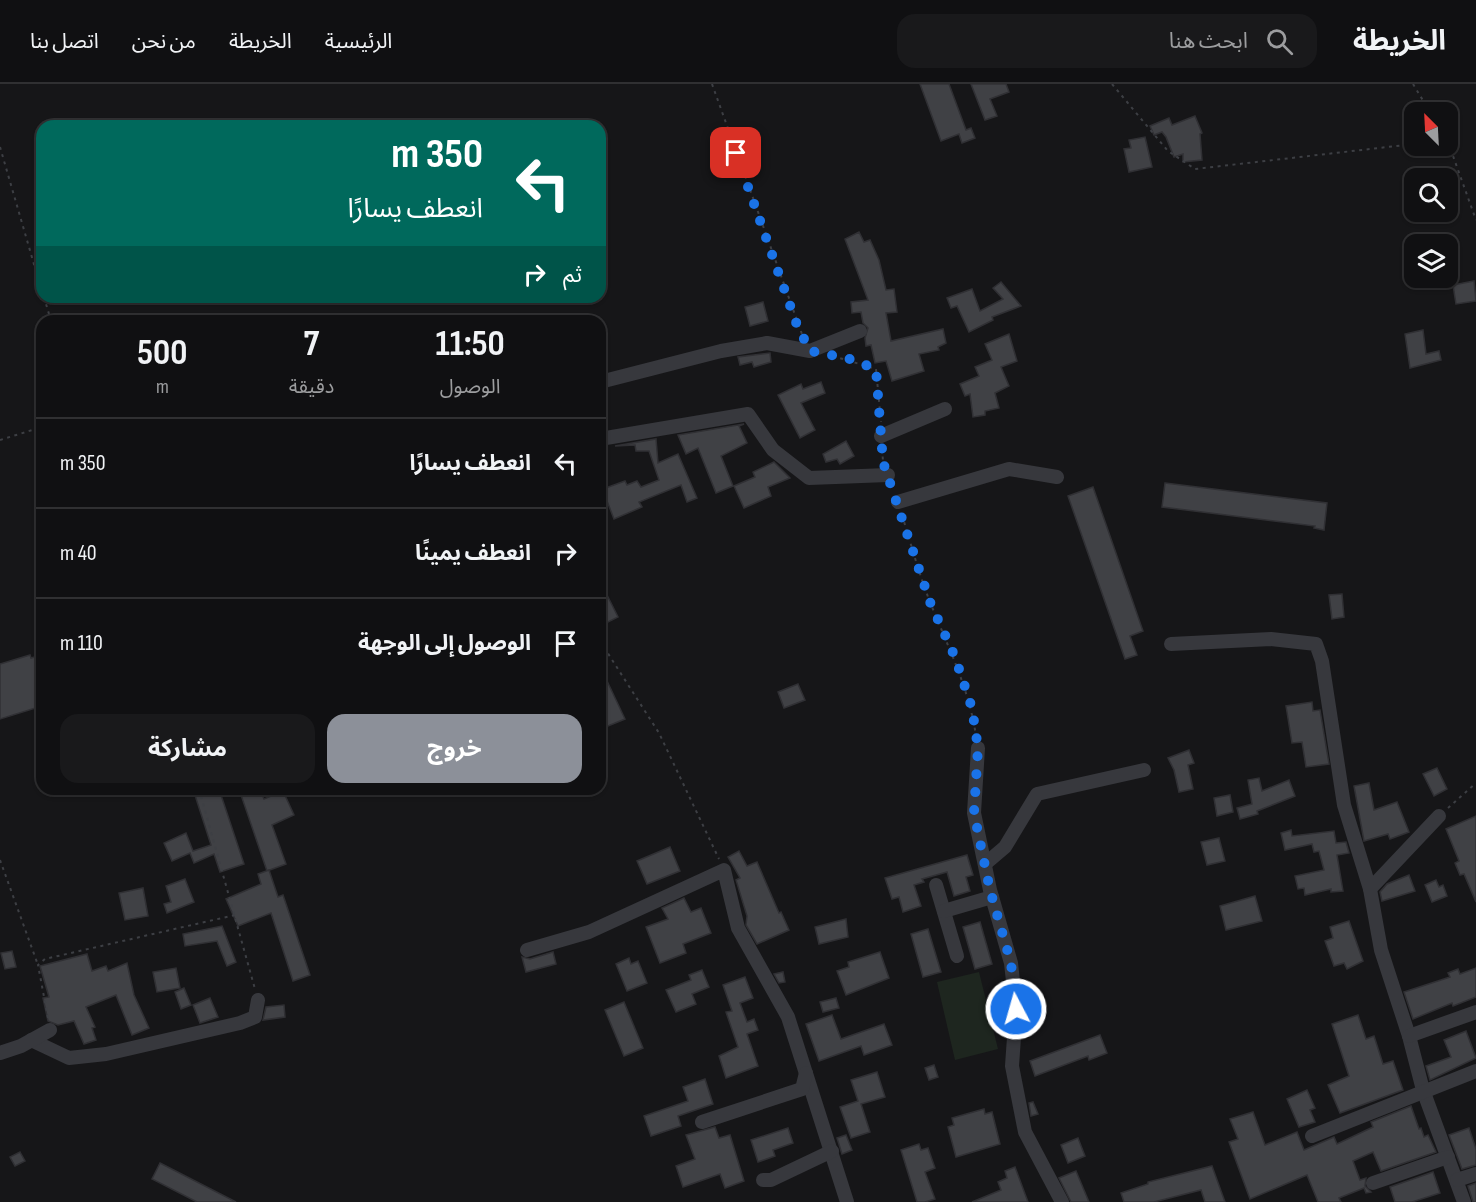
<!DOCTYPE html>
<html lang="ar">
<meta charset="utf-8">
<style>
body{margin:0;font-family:"Sofia Sans Condensed","Noto Sans Arabic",sans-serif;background:#19191b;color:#f1f3f6;direction:rtl;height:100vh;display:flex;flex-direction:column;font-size:22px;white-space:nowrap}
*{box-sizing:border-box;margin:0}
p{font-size:20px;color:#9c9d9f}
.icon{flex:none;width:33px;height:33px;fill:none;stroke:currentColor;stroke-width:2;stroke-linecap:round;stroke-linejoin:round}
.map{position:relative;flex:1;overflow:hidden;direction:ltr}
.details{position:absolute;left:36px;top:231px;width:570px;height:480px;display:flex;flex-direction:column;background:#101012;border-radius:18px;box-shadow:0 2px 4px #0004,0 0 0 2px #303032;direction:rtl}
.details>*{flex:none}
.hud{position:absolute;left:36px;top:36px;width:570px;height:183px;border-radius:18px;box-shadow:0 2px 4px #0004,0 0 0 2px #303032;direction:rtl;background:#00695c;color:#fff;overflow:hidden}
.needle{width:39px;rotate:336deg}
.fabs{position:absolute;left:1404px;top:18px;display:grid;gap:12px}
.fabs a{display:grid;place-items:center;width:54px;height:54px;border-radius:12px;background:#101012;box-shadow:0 2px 4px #0004,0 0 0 2px #303032;font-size:30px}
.pin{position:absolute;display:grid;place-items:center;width:51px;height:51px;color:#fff;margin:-26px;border-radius:12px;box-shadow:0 3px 9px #0006}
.me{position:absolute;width:66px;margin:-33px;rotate:354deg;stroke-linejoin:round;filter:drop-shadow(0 0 4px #0008)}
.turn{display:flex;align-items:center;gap:21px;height:126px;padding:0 24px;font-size:27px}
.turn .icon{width:78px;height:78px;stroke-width:2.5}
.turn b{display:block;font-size:42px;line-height:51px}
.then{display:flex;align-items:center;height:57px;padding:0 24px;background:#0003;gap:12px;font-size:22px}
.eta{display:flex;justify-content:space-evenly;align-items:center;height:102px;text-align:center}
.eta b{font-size:36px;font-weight:700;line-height:42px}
.cta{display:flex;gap:12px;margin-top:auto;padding:12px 24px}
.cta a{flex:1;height:69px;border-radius:18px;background:#8c9099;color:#fff;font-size:24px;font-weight:700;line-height:69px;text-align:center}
.cta a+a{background:#19191b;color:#f1f3f6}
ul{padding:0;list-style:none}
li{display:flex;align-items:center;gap:18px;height:90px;padding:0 24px;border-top:2px solid #303032}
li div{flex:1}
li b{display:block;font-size:22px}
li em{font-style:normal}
header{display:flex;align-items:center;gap:36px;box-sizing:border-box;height:84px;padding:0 30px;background:#101012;border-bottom:2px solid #303032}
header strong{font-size:28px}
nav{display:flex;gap:33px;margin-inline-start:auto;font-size:21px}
.search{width:420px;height:54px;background:#19191b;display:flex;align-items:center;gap:15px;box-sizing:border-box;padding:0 21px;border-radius:18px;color:#9c9d9f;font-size:22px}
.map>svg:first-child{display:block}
.green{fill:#1e261f}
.building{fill:#404145;stroke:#303034;stroke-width:1.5}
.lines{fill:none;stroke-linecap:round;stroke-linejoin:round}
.path{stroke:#3d3f44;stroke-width:2;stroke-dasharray:3 4.5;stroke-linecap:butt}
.minor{stroke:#37383d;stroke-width:14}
.route{stroke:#1a73e8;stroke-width:10;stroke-dasharray:0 18}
</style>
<header>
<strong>الخريطة</strong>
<div class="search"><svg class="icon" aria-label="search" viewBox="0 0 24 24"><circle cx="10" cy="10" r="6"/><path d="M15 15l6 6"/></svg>ابحث هنا</div>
<nav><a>الرئيسية</a><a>الخريطة</a><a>من نحن</a><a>اتصل بنا</a></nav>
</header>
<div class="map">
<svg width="1476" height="1118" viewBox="0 0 1476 1118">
<rect width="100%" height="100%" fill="#161618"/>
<path class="green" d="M979 888 998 965 955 976 937 898Z"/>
<g class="building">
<path d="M920 0H949L966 46 971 44 975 54 962 59 959 50 941 57Z"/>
<path d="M971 0H1006L1009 8 990 15 997 32 985 36Z"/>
<path d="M1195 32 1202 49 1200 50 1202 76 1183 78V70L1174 73 1166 53 1162 48 1154 51 1150 42 1169 34 1172 41Z"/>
<path d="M1145 53 1152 83 1129 88 1124 65 1131 64 1129 56Z"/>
<path d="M859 148 864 158 870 156 879 176 886 206 894 205 897 228 886 229 891 257 943 245 946 259 938 263 939 266 919 270 924 287 892 297 886 277 875 279 871 261 866 262 865 254 868 244 863 239 861 228 852 229 851 218 868 216 845 155Z"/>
<path d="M1474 197 1476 217 1456 220 1453 201Z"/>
<path d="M1001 198 1021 222 992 233 993 236 969 248 957 222 951 224 947 214 972 205 980 227 1003 215 993 204Z"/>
<path d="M763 218 768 237 750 242 745 223Z"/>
<path d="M1423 246 1426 270 1439 267 1441 276 1410 284 1405 250Z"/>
<path d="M1009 250 1017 277 1001 283 1009 302 995 309 999 324 985 327V331L973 333 970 310 965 312 960 300 979 292 975 283 992 276 985 260Z"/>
<path d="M770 269 771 278 754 283 752 278 740 281 738 273Z"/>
<path d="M821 298 825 309 801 319 815 346 800 354 778 311 801 300 803 305Z"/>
<path d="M744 340 739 342 747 359 721 372 733 402 716 409 698 364 686 370 678 351Z"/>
<path d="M656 355 658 379 678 370 697 414 687 418 681 401 639 418 642 423 614 435 607 417 600 420V406L625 397 627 401 637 397 641 403 659 396 649 367H636L635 361 615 362Z"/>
<path d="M846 357 854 372 840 380 837 375 826 378 823 370Z"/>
<path d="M774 378 790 394 768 403 771 412 744 424 734 402 755 393 753 388Z"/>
<path d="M1165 399 1327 419 1324 446 1314 444 1315 442 1162 423Z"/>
<path d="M1093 403 1143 547 1130 552 1137 571 1125 575 1068 412Z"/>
<path d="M1342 510 1344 533 1332 535 1329 511Z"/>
<path d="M607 511 618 533 600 542V514Z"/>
<path d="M30 571 31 574 42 571V622L0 635V580Z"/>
<path d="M600 582 625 635 603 644 600 635Z"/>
<path d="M798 600 805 616 784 624 778 608Z"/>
<path d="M1312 618 1313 627 1320 626 1329 680 1306 683 1302 658 1292 659 1286 622Z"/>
<path d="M1189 666 1194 679 1188 681 1193 705 1179 708 1174 686 1168 674Z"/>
<path d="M1437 684 1447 705 1434 712 1423 690Z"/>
<path d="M1259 694 1262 707 1289 696 1295 712 1257 727 1258 730 1240 735 1237 724 1252 720 1248 696Z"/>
<path d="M1369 699 1374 726 1397 718 1409 748 1390 755 1388 750 1364 757 1354 702Z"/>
<path d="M193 705H219L244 780 220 788 214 770 194 779 190 769 172 777 164 759 186 749 193 767 211 761Z"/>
<path d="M239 705H260L264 715 283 707 294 731 272 741 286 780 267 787Z"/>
<path d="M1230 711 1233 728 1217 732 1214 714Z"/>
<path d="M1476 732V818L1464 790 1460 791 1455 779 1459 777 1446 745Z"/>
<path d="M1291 746 1292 752 1334 747 1336 759 1346 758 1349 769 1337 771 1343 807 1331 808V805L1305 811 1304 804 1298 805 1295 792 1324 786 1319 767 1314 768 1312 760 1285 766 1281 749Z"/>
<path d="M1219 754 1225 777 1207 781 1201 758Z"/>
<path d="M670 763 680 787 647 800 637 777Z"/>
<path d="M739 767 747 782 757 778 779 829 781 828 789 846 757 860 746 841 747 832 736 796 740 794 728 773Z"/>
<path d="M967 771 973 791 966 793 970 807 954 812 947 788 922 795 924 798 914 801 921 822 903 828 899 813 892 815 885 794Z"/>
<path d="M269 786 278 813 283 811 310 891 293 897 271 829 238 842 226 815 261 800 258 790Z"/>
<path d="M1409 791 1415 807 1382 817 1380 808 1387 800Z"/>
<path d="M185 795 194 818 167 829 164 820 171 818 166 802Z"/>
<path d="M1436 796 1439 803 1443 801 1447 812 1432 818 1425 801Z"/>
<path d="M143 804 148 832 125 836 119 809Z"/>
<path d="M1255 812 1262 837 1226 846 1220 822Z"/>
<path d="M684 814 691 828 701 824 711 849 683 860 686 869 660 879 646 843 668 835 662 824Z"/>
<path d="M846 835 848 853 819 860 815 843Z"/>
<path d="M1349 837 1363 877 1347 885 1344 879 1334 882 1325 857 1333 854 1330 843Z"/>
<path d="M980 838 992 880 975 885 963 843Z"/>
<path d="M222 842 236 878 227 882 217 857 185 862 183 850Z"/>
<path d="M928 845 941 888 923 893 911 850Z"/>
<path d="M12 867 16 883 5 885 1 869Z"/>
<path d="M553 868 556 880 526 888 522 873 530 875Z"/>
<path d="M880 868 889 894 846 911 837 887 849 883 848 878Z"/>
<path d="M87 870 92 887 106 882 108 887 127 879 134 911 149 944 132 951 116 911 86 923 95 943 92 944 96 956 84 960 74 937 58 941 48 937 43 914 49 913 40 882Z"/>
<path d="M629 874 631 880 638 877 647 899 627 907 616 880Z"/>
<path d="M176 884 180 904 157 908 153 888Z"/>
<path d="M1476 884V913L1453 922 1452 919 1413 935 1404 908 1450 893 1448 889 1458 885 1460 890Z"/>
<path d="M702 886 709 903 692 910 696 920 676 928 666 906 691 896 689 891Z"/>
<path d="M783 888 785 898 779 899 774 890Z"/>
<path d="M745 893 753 914 740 919 747 938 754 935 758 946 747 950 758 982 726 994 719 972 738 963 726 928 732 927 723 901Z"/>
<path d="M184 904 191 921 181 925 175 908Z"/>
<path d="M210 914 218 933 200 939 193 921Z"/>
<path d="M836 914 839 924 823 928 820 918Z"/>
<path d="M624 918 643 964 624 972 605 926Z"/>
<path d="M284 921 285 933 263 936 266 923Z"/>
<path d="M832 931 841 955 884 940 892 961 864 971 861 962 819 977 806 940Z"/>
<path d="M1358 931 1366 955 1374 952 1383 980 1393 977 1403 1006 1340 1029 1328 1001 1349 992 1332 940Z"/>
<path d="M1466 947 1476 974 1430 996 1426 982 1451 973 1444 956Z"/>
<path d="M1100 951 1107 969 1089 976 1088 972 1035 992 1030 977Z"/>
<path d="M934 981 938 993 929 996 925 984Z"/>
<path d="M877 988 885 1013 861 1020 870 1048 851 1054 840 1023 858 1017 851 996Z"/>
<path d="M705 995 713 1020 678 1032 681 1042 651 1052 644 1032 688 1017 683 1003Z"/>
<path d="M1307 1006 1315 1024 1310 1026 1315 1038 1299 1043 1287 1015Z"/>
<path d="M1033 1018 1038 1030 1031 1032 1029 1019Z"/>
<path d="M1411 1022 1419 1045 1421 1044 1424 1053 1428 1051 1436 1068 1381 1087 1373 1068 1353 1077 1360 1096 1366 1094 1365 1102 1371 1108 1366 1109 1364 1104 1339 1114 1341 1118H1318L1307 1091 1250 1115 1229 1058 1238 1055 1230 1035 1253 1028 1265 1061 1297 1048 1304 1066 1334 1053 1337 1060 1373 1043 1371 1038Z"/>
<path d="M984 1025 985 1030 992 1028 1000 1060 956 1073 948 1043 954 1041 952 1034Z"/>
<path d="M715 1043 719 1054 730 1051 744 1097 725 1104 720 1090 683 1103 676 1082 695 1075 686 1051Z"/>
<path d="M788 1044 793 1059 773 1066 775 1072 758 1078 751 1056Z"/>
<path d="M1469 1044 1476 1065V1081L1462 1085 1449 1051Z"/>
<path d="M846 1051 852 1066 842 1070 837 1054Z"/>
<path d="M1078 1054 1085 1072 1068 1079 1061 1061Z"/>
<path d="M919 1060 921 1066 928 1064 935 1084 925 1088 935 1115 925 1118H917L901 1066Z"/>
<path d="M20 1068 25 1077 15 1082 10 1073Z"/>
<path d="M160 1079 236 1118H197L152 1095Z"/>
<path d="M1212 1082 1225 1118H1205L1201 1106 1154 1118H1124L1121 1109 1148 1100V1098Z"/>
<path d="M1015 1083 1028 1118H972L1001 1106 998 1098 1007 1094 1005 1087Z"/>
<path d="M1076 1087 1089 1118H1071L1059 1094Z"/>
<path d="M1433 1088 1440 1109 1412 1118H1395L1390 1103Z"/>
<path d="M1476 1099V1118H1473L1468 1102Z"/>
</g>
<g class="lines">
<g class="path">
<path d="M712 0 803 253"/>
<path d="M1112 0 1168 67 1195 85 1414 60"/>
<path d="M1413 0 1430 28"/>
<path d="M1448 58 1476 136"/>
<path d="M0 63 42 208"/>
<path d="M44 213 51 237"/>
<path d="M833 272 876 285 881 338"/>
<path d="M0 356 42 343"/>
<path d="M882 365 883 377"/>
<path d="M902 431C911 460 919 490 930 518 948 563 969 604 976 652"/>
<path d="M600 557 659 649 719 775"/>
<path d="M199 705 255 905"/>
<path d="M1448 724 1476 699"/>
<path d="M0 776 38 881"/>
<path d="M48 934 38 881 45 875 235 831"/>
</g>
<g class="minor">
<path d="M600 298 721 267 767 259 810 267 860 247"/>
<path d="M881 352 945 325"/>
<path d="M600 355 748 330 773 366 809 394 888 391"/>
<path d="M898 418 1009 385 1057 393"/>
<path d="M1171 560 1271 555 1316 560 1322 577 1344 721 1370 805"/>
<path d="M978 664 974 729 990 806 1011 879 1016 925 1012 982 1025 1048 1062 1118"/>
<path d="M1439 732 1370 805 1381 866 1409 952 1423 1006 1464 1118"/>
<path d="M985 780 1005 763 1037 710 1144 686"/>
<path d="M936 801 957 872"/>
<path d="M944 827 992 813"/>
<path d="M527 866 589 848 724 786 738 844 788 933 847 1118"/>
<path d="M1409 952 1476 928"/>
<path d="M31 956 69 974 106 970 240 939 255 933 258 916"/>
<path d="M0 969 21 962 50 946"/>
<path d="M702 1038 802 1005 806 989"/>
<path d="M1312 1052 1476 987"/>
<path d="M763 1096H771L832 1067"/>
<path d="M1457 1096 1476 1090"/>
<path d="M1373 1099 1448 1073"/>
</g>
</g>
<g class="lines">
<path class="route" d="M736 69 797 241 810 267 847 274 876 285 883 378 930 518 955 573 972 624 978 664 974 729 990 806 1011 879 1016 925"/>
</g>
</svg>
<div class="fabs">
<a><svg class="needle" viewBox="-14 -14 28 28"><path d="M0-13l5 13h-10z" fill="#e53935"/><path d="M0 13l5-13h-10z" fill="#9c9d9f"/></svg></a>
<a><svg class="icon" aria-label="search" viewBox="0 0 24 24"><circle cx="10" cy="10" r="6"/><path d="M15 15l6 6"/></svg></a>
<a><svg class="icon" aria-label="layers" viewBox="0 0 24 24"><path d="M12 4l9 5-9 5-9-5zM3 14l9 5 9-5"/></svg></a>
</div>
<div class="pin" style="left:736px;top:69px;background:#d93025"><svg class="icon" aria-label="arrive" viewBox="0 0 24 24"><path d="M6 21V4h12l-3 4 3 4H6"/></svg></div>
<svg class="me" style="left:1016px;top:925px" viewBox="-20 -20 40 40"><circle r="17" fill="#1a73e8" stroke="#fff" stroke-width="3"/><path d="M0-11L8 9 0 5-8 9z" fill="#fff"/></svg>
<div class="hud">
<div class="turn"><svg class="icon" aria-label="left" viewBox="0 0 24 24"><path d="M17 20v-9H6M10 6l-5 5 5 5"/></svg><div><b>350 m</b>انعطف يسارًا</div></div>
<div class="then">ثم<svg class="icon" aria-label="right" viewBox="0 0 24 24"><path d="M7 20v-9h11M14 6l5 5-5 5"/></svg></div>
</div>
<section class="details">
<div class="eta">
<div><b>11:50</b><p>الوصول</p></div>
<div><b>7</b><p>دقيقة</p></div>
<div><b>500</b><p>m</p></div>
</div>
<ul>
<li><svg class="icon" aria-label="left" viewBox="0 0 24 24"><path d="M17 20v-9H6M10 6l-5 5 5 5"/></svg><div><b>انعطف يسارًا</b></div><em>350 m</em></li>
<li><svg class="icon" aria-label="right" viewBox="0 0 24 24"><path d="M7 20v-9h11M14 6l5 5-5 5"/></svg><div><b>انعطف يمينًا</b></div><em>40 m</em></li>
<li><svg class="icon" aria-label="arrive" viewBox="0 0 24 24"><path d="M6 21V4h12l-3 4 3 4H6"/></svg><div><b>الوصول إلى الوجهة</b></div><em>110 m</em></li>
</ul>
<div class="cta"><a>خروج</a><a>مشاركة</a></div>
</section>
</div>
